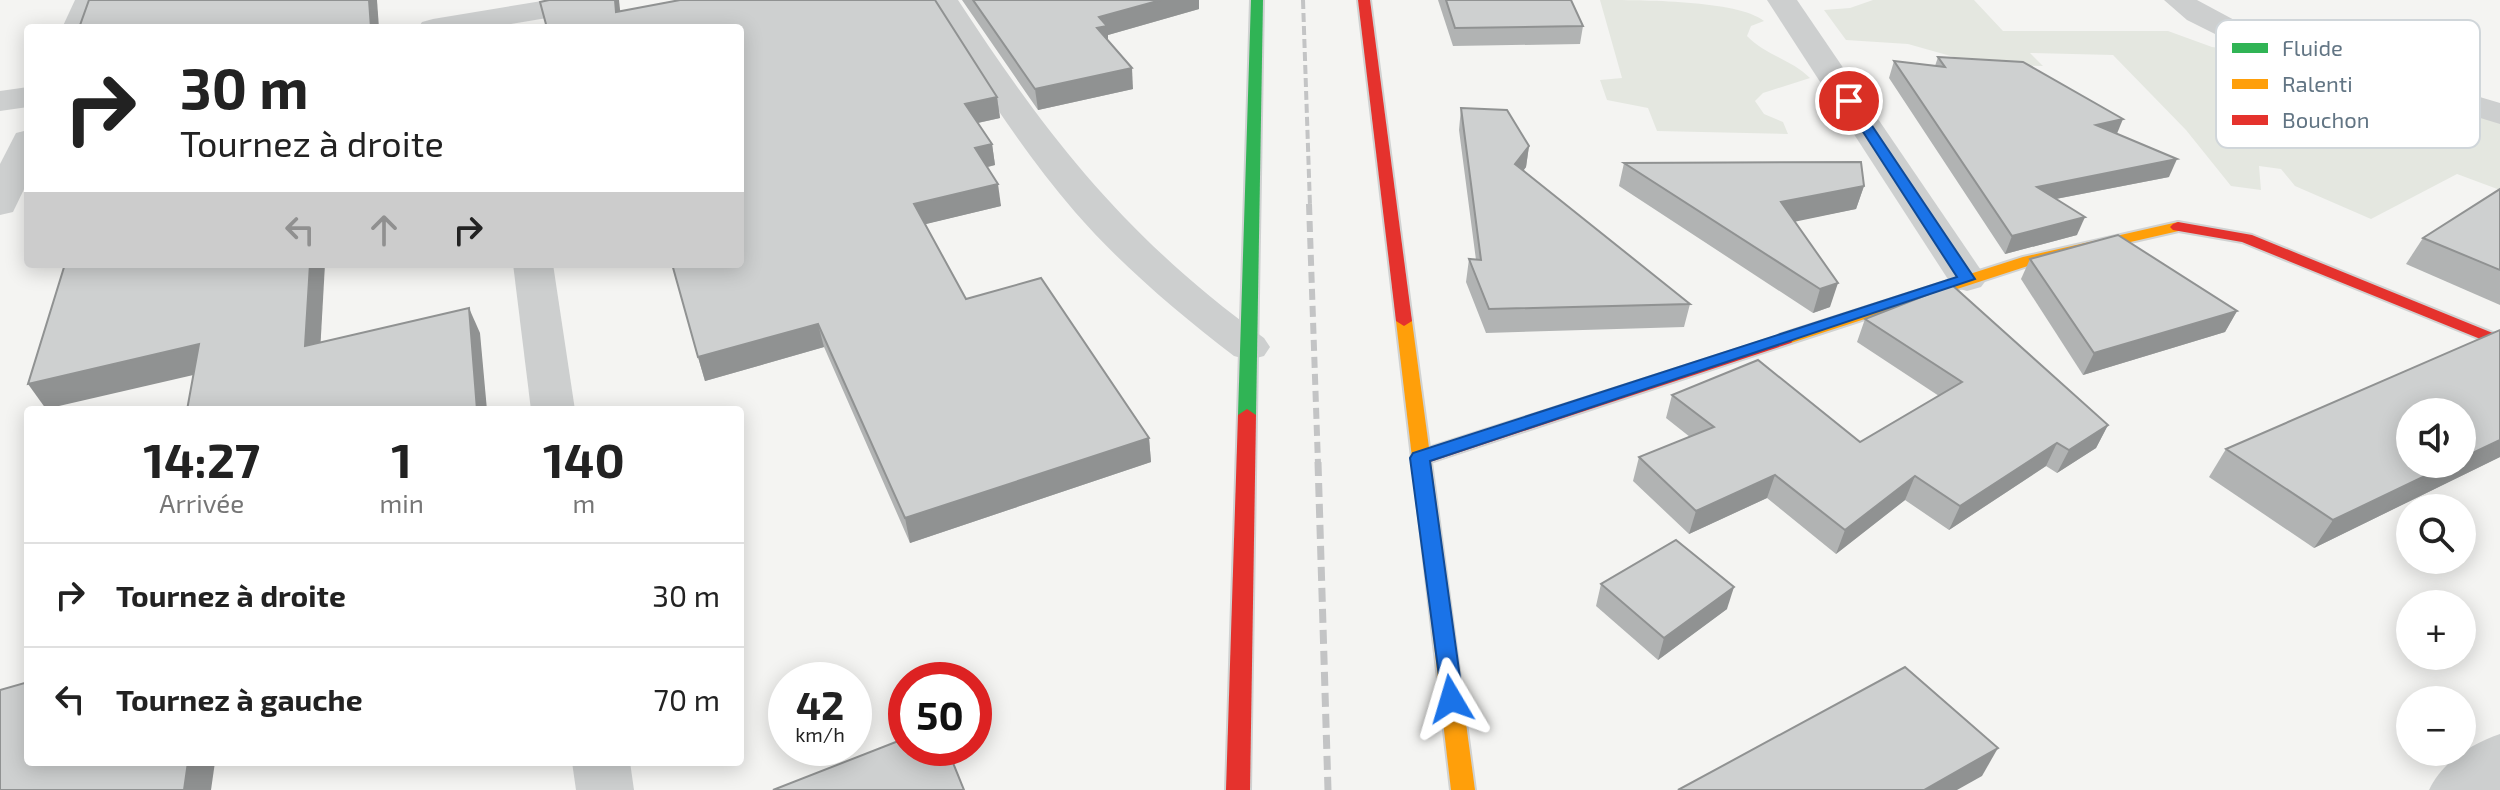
<!DOCTYPE html>
<html lang="fr">
<meta charset="utf-8">
<style>
body{margin:0;font-family:"Exo 2",sans-serif;background:#f6f6f6;color:#222;height:100vh;display:flex;flex-direction:column;font-size:30px;white-space:nowrap}
*{box-sizing:border-box;margin:0}
p{font-size:26px;color:#767676}
.icon{flex:none;width:44px;height:44px;fill:none;stroke:currentColor;stroke-width:2;stroke-linecap:round;stroke-linejoin:round}
.map{position:relative;flex:1;overflow:hidden}
.sheet{position:absolute;left:24px;top:406px;width:720px;height:360px;display:flex;flex-direction:column;background:#fff;border-radius:8px;box-shadow:0 4px 20px #0003}
.sheet>*{flex:none}
.hud{position:absolute;left:24px;top:24px;width:720px;height:244px;border-radius:8px;box-shadow:0 4px 20px #0003;background:#fff;color:#222;overflow:hidden}
.tools{position:absolute;left:2396px;top:398px;display:grid;gap:16px}
.tools a{display:grid;place-items:center;width:80px;height:80px;border-radius:50%;background:#fff;box-shadow:0 4px 20px #0003;font-size:40px}
.speed{position:absolute;left:768px;top:662px;display:flex;gap:16px;font-size:40px;font-weight:700;text-align:center}
.speed>*{display:grid;place-content:center;width:104px;height:104px;border-radius:50%;background:#fff;box-shadow:0 4px 20px #0003;line-height:1}
.speed small{font-size:20px;font-weight:400}
.speed .limit{border:12px solid #d22;background:#fff;color:#111}
.pin{position:absolute;display:grid;place-items:center;width:68px;height:68px;color:#fff;margin:-34px;border:4px solid #fff;border-radius:50%;box-shadow:0 2px 8px #0007}
.me{position:absolute;width:88px;margin:-44px;rotate:353deg;stroke-linejoin:round;filter:drop-shadow(0 0 6px #0008)}
.turn{display:flex;align-items:center;gap:28px;height:168px;padding:0 24px;font-size:36px}
.turn .icon{width:104px;height:104px;stroke-width:2.5}
.turn b{display:block;font-size:56px;line-height:68px}
.lanes{display:flex;align-items:center;height:76px;padding:0 24px;background:#0003;justify-content:center;gap:40px;direction:ltr}
.lanes .off{opacity:.35}
.eta{display:flex;justify-content:space-evenly;align-items:center;height:136px;text-align:center}
.eta b{font-size:48px;font-weight:700;line-height:56px}
ul{padding:0;list-style:none}
li{display:flex;align-items:center;gap:24px;height:104px;padding:0 24px;border-top:2px solid #e0e0e0}
li div{flex:1}
li b{display:block;font-size:30px}
li em{font-style:normal}
.map>svg:first-child{display:block}
.green{fill:#e4e7e0}
.lines{fill:none;stroke-linecap:round;stroke-linejoin:round}
.fast-casing{stroke:#d0d2d2;stroke-width:4}
.slow-casing{stroke:#d0d2d2;stroke-width:4}
.jam-casing{stroke:#d0d2d2;stroke-width:4}
.street{fill:#cdcfcf;fill-rule:evenodd}
.fast{fill:#30b455;fill-rule:evenodd}
.slow{fill:#ff9f0a;fill-rule:evenodd}
.jam{fill:#e5322d;fill-rule:evenodd}
.rail-far2{stroke:#c3c4c5;stroke-width:4;stroke-dasharray:9 4;stroke-linecap:butt}
.rail-far1{stroke:#c3c4c5;stroke-width:6;stroke-dasharray:11 6;stroke-linecap:butt}
.rail{stroke:#c3c4c5;stroke-width:7;stroke-dasharray:14 7;stroke-linecap:butt}
.wall{fill:#b1b3b3}
.shaded-wall{fill:#909292}
.building{fill:#ced0d0;stroke:#909292;stroke-width:2}
.route{fill:#1a73e8;stroke:#114b97;stroke-width:2}
.key{fill:#fff;stroke:#d0d6da;stroke-width:2}
.key-label{font-size:22px;fill:#627584}
</style>
<div class="map">
<svg width="2500" height="790" viewBox="0 0 2500 790">
<rect width="100%" height="100%" fill="#f4f4f2"/>
<g class="green">
<path d="M1600 0C1640 0 1738 0 1764 21L1751 26 1747 36C1765 55 1791 59 1810 78L1763 93 1755 101 1764 114 1783 122 1788 134 1657 131 1648 108 1607 100 1600 80 1622 78Z"/>
<path d="M1873 0H1974L2003 31H2168L2212 47 2240 51 2247 75 2380 120 2414 89 2500 113V190L2457 174 2371 219 2295 186 2281 169 2259 166 2261 190 2231 186 2186 130 2113 55 2030 53 2043 66 1979 64 1908 44 1846 40 1824 10 1850 8Z"/>
</g>
<g class="lines">
<defs>
<path id="fast" d="M1251 0H1263L1256 415 1247 421 1238 415Z"/>
<g id="slow">
<path d="M2178 222 2183 224 2186 227 2183 230 2034 264 1791 343H1779L1776 339 1779 335 2023 257Z"/>
<path d="M1404 316 1412 321 1475 790H1451L1396 321Z"/>
</g>
<g id="jam">
<path d="M1358 0H1370L1412 321 1404 326 1396 321Z"/>
<path d="M2178 222 2252 235 2500 336V347L2242 242 2173 230 2170 227 2173 224Z"/>
<path d="M1785 334 1791 335 1794 339 1791 343 1427 463H1413L1411 458 1413 453Z"/>
<path d="M1247 409 1256 415 1250 790H1226L1238 415Z"/>
</g>
</defs>
<use href="#fast" class="fast-casing"/>
<use href="#slow" class="slow-casing"/>
<use href="#jam" class="jam-casing"/>
<g class="street">
<path d="M75 0H105L92 28H62Z"/>
<path d="M548 0H616L611 6 601 9 487 28H418L422 22 433 19Z"/>
<path d="M928 0H958C1050 141 1127 238 1264 338L1270 347 1264 356 1249 360 1234 356C1177 312 1122 266 1075 212 1019 147 973 73 928 0Z"/>
<path d="M1767 0H1797L1987 279 1981 287 1967 291 1953 287Z"/>
<path d="M2164 0H2197L2251 29 2500 103V124L2229 41 2187 20Z"/>
<path d="M28 87V107L0 111V91Z"/>
<path d="M28 130V181L13 212 0 215V164L16 133Z"/>
<path d="M513 264H553L575 410H531Z"/>
<path d="M2500 734V790H2429C2442 762 2471 744 2500 734Z"/>
<path d="M572 762H630L634 790H576Z"/>
</g>
<use href="#fast" class="fast"/>
<use href="#slow" class="slow"/>
<use href="#jam" class="jam"/>
<path class="rail-far2" d="M1303 0 1310 206"/>
<path class="rail-far1" d="M1309 204 1318 464"/>
<path class="rail" d="M1318 462 1328 790"/>
</g>
<g class="wall">
<path d="M962 0H1199V9L1108 35V41L1133 89 1038 110Z"/>
<path d="M1438 0H1571L1583 26 1580 44 1453 46Z"/>
<path d="M620 11 997 97 1000 118 978 123 992 144 995 165 988 167 1001 206 925 224 966 299 1149 438 1151 462 910 543 824 347 705 381 698 357 740 264Z"/>
<path d="M1938 57 2117 134 2169 177 2056 199 2077 235 2005 254 1889 78 1894 61 1935 66Z"/>
<path d="M1461 108 1529 146 1526 167 1523 171 1690 304 1684 327 1486 333 1466 282 1469 259 1476 260 1459 130Z"/>
<path d="M1624 163 1864 186 1856 209 1794 221 1830 307 1813 313 1619 186Z"/>
<path d="M2500 189V305L2406 264 2423 238Z"/>
<path d="M2030 259 2237 311 2225 332 2083 375 2021 279Z"/>
<path d="M1865 319 2108 425 2096 448 2057 473 2046 466 1949 530 1905 500 1836 554 1767 498 1689 534 1633 481 1639 457 1690 437 1666 418 1672 395 1860 442 1939 396 1857 342Z"/>
<path d="M2500 330V457L2314 548 2209 477 2226 449Z"/>
<path d="M1601 584 1727 609 1658 660 1596 606Z"/>
</g>
<g class="shaded-wall">
<path d="M369 0H377L379 28H371Z"/>
<path d="M615 0H619L622 28 616 12Z"/>
<path d="M1161 0H1199V9L1108 35V46L1097 28 1099 17Z"/>
<path d="M1132 68 1133 89 1038 110 1035 89Z"/>
<path d="M997 97 1000 118 968 125 965 104Z"/>
<path d="M2123 119 2116 136 2096 125Z"/>
<path d="M992 144 995 165 978 169 975 148Z"/>
<path d="M1529 146 1526 167 1512 186 1515 164Z"/>
<path d="M2177 159 2169 177 2030 204 2037 187Z"/>
<path d="M998 184 1001 206 918 226 914 204Z"/>
<path d="M1864 186 1856 209 1774 226 1781 202Z"/>
<path d="M2085 217 2077 235 2005 254 2012 236Z"/>
<path d="M310 264H325L319 371 305 346Z"/>
<path d="M1838 283 1830 307 1813 313 1820 289Z"/>
<path d="M469 308 480 333 487 410H477Z"/>
<path d="M2237 311 2225 332 2083 375 2094 353Z"/>
<path d="M818 324 824 347 705 381 698 357Z"/>
<path d="M199 344 215 370 46 409 28 384Z"/>
<path d="M2108 425 2096 448 2057 473 2069 450Z"/>
<path d="M1149 438 1151 462 910 543 905 518Z"/>
<path d="M2500 440V457L2314 548 2333 520 2450 464H2462V458Z"/>
<path d="M2057 443 2046 466 1949 530 1960 506Z"/>
<path d="M1775 475 1767 498 1689 534 1696 511Z"/>
<path d="M1915 476 1905 500 1836 554 1845 530Z"/>
<path d="M1734 587 1727 609 1658 660 1664 638Z"/>
<path d="M1998 748 1982 776 1957 790H1924Z"/>
<path d="M188 762H215L211 790H184Z"/>
</g>
<g class="building">
<path d="M89 0H369L371 28H79Z"/>
<path d="M549 0H615L616 12 680 0H935L997 97 965 104 992 144 975 148 998 184 914 204 966 299 1041 278 1149 438 905 518 818 324 698 357 672 264H740V28H547L540 2Z"/>
<path d="M973 0H1161L1099 17 1107 26 1097 28 1132 68 1035 89Z"/>
<path d="M1446 0H1571L1583 26 1455 28Z"/>
<path d="M1938 57 2023 62 2123 119 2096 125 2177 159 2037 187 2085 217 2012 236 1894 61 1945 67Z"/>
<path d="M1461 108 1507 110 1529 146 1515 164 1690 304 1489 309 1469 259 1481 260Z"/>
<path d="M1861 162 1864 186 1781 202 1838 283 1820 289 1624 163Z"/>
<path d="M2500 189V270L2423 238Z"/>
<path d="M2118 235 2237 311 2094 353 2030 259Z"/>
<path d="M65 264H310L305 346 469 308 477 410H187L199 344 28 384Z"/>
<path d="M1952 285 2108 425 2069 450 2057 443 1960 506 1915 476 1845 530 1775 475 1696 511 1639 457 1714 427 1672 395 1758 360 1860 442 1962 382 1865 319Z"/>
<path d="M2500 330V440L2462 458V412H2410V464H2450L2333 520 2226 449Z"/>
<path d="M1676 540 1734 587 1664 638 1601 584Z"/>
<path d="M1905 667 1998 748 1924 790H1678Z"/>
<path d="M28 682V762H188L184 790H0V690Z"/>
<path d="M906 738V748H947L964 790H773Z"/>
</g>
<path class="route" d="M1845 99H1854L1975 279 1430 461 1463 699 1459 706H1443L1410 458 1413 453 1957 277 1843 101Z"/>
<rect x="2216" y="20" width="264" height="128" rx="12" class="key"/>
<rect x="2232" y="43" width="36" height="10" fill="#30b455"/>
<rect x="2232" y="79" width="36" height="10" fill="#ff9f0a"/>
<rect x="2232" y="115" width="36" height="10" fill="#e5322d"/>
<g class="key-label">
<text x="2282" y="56">Fluide</text>
<text x="2282" y="92">Ralenti</text>
<text x="2282" y="128">Bouchon</text>
</g>
</svg>
<div class="tools">
<a><svg class="icon" aria-label="sound" viewBox="0 0 24 24"><path d="M4 9h4l5-4v14l-5-4H4zM17 9q2 3 0 6"/></svg></a>
<a><svg class="icon" aria-label="search" viewBox="0 0 24 24"><circle cx="10" cy="10" r="6"/><path d="M15 15l6 6"/></svg></a>
<a>+</a>
<a>−</a>
</div>
<div class="speed"><div>42<small>km/h</small></div><div class="limit">50</div></div>
<div class="pin" style="left:1849px;top:101px;background:#d93025"><svg class="icon" aria-label="arrive" viewBox="0 0 24 24"><path d="M6 21V4h12l-3 4 3 4H6"/></svg></div>
<svg class="me" style="left:1451px;top:699px" viewBox="-20 -20 40 40"><path d="M0-17L14 15 0 8-14 15z" fill="#1a73e8" stroke="#fff" stroke-width="4"/></svg>
<div class="hud">
<div class="turn"><svg class="icon" aria-label="right" viewBox="0 0 24 24"><path d="M7 20v-9h11M14 6l5 5-5 5"/></svg><div><b>30 m</b>Tournez à droite</div></div>
<div class="lanes"><svg class="icon off" aria-label="left" viewBox="0 0 24 24"><path d="M17 20v-9H6M10 6l-5 5 5 5"/></svg><svg class="icon off" aria-label="ahead" viewBox="0 0 24 24"><path d="M12 20V5M6 11l6-6 6 6"/></svg><svg class="icon" aria-label="right" viewBox="0 0 24 24"><path d="M7 20v-9h11M14 6l5 5-5 5"/></svg></div>
</div>
<section class="sheet">
<div class="eta">
<div><b>14:27</b><p>Arrivée</p></div>
<div><b>1</b><p>min</p></div>
<div><b>140</b><p>m</p></div>
</div>
<ul>
<li><svg class="icon" aria-label="right" viewBox="0 0 24 24"><path d="M7 20v-9h11M14 6l5 5-5 5"/></svg><div><b>Tournez à droite</b></div><em>30 m</em></li>
<li><svg class="icon" aria-label="left" viewBox="0 0 24 24"><path d="M17 20v-9H6M10 6l-5 5 5 5"/></svg><div><b>Tournez à gauche</b></div><em>70 m</em></li>
</ul>
</section>
</div>
